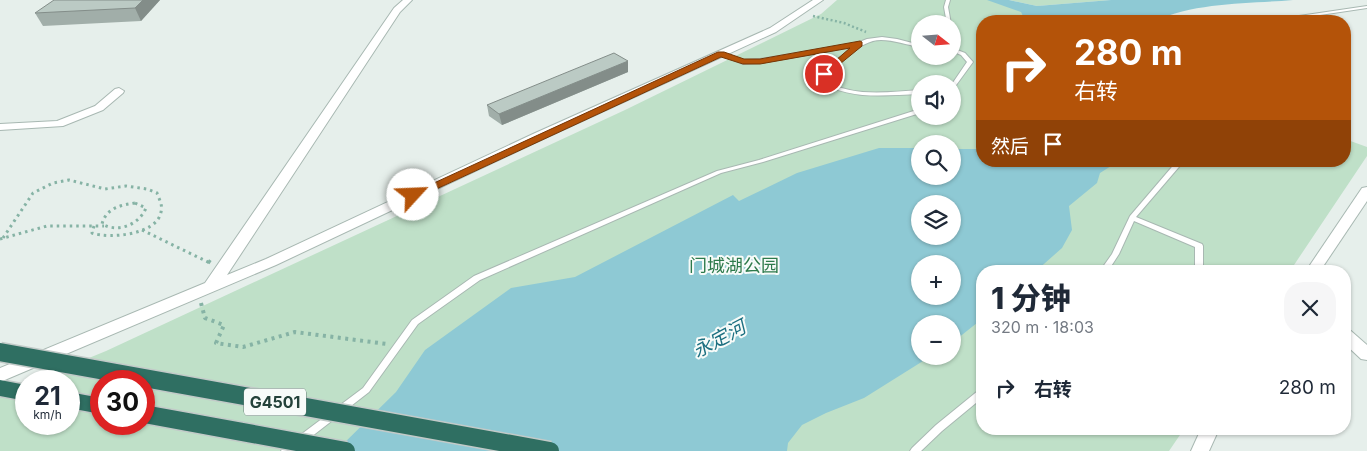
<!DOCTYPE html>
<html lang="zh">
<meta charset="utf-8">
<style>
body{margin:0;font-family:Inter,"Noto Sans SC",sans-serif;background:#f6f6f7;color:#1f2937;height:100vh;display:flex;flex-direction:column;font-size:19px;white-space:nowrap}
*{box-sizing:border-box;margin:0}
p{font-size:16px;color:#747a83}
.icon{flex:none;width:28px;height:28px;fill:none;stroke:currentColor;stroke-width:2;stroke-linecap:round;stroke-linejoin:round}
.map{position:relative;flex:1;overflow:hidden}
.details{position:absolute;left:976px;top:265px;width:375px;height:170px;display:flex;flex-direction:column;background:#fff;border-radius:20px;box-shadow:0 1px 4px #0004}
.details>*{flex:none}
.top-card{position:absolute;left:976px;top:15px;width:375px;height:152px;border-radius:20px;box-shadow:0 1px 4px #0004;background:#b45309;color:#fff;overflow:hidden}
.needle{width:32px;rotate:107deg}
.buttons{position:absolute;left:911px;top:15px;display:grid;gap:10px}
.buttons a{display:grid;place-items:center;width:50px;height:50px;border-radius:50%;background:#fff;box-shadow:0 1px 4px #0004;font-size:25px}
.speed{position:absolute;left:15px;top:370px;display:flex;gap:10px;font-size:25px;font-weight:700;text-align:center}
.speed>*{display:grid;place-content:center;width:65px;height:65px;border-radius:50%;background:#fff;box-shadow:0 1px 4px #0004;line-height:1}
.speed small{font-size:12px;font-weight:400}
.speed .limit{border:8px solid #d22;background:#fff;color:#111}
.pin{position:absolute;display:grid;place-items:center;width:42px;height:42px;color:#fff;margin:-21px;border:2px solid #fff;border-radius:50%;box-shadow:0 1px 5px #0007}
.me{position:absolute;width:55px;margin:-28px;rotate:65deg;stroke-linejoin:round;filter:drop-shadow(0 0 4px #0008)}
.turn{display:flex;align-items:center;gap:18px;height:105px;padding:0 15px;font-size:22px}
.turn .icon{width:65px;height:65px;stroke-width:2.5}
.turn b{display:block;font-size:35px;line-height:42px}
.then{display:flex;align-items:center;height:48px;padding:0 15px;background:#0003;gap:10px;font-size:19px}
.round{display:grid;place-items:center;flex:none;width:52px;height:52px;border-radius:20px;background:#f6f6f7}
.overview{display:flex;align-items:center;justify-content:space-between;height:85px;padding:0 15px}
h1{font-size:30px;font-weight:800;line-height:38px}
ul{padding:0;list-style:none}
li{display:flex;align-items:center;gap:15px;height:75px;padding:0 15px}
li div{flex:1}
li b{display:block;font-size:19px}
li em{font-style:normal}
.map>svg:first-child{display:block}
.green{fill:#bfe0c8;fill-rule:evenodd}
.water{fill:#8ec9d4;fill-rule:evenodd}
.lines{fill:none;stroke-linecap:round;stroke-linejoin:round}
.service-casing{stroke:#a8b8b2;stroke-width:2}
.minor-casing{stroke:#a8b8b2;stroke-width:2}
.motorway-casing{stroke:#c2cac8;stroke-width:3}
.path-far2{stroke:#86b3a5;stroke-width:2.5;stroke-dasharray:2 2.5;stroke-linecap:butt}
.path-far1{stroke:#86b3a5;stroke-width:3;stroke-dasharray:2.5 4;stroke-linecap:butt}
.path{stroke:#86b3a5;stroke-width:4;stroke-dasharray:3 4.5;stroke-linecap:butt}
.service{fill:#fff;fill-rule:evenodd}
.minor{fill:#fff;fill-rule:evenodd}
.motorway{fill:#2f6f62;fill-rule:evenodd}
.motorway-bridge-casing{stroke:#c2cac8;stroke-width:21;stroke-linecap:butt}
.motorway-bridge{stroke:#2f6f62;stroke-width:18}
.wall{fill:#a1aea9}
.shaded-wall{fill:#838d89}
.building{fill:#bbcac4;stroke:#838d89}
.route{fill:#b45309;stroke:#753606}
.labels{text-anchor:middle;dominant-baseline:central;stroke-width:4;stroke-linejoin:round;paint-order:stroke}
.shield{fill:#f7fbf9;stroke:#637a73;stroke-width:1}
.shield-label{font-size:16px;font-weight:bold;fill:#24423a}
.park-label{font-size:18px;fill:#2d7a4b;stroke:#f7fbf9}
.water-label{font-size:19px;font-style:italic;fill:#1c6f80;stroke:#f7fbf9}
</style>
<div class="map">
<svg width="1367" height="451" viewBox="0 0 1367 451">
<rect width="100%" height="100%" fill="#e6efeb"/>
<g class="green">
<path d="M837 0H1005L1042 21H982V161H1345V139L1367 147V156L1290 271H982V429H1184L1169 451H0V395L26 384V424H69V381H33L106 351 625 110 821 14ZM920 24H952V56H920ZM920 84H952V116H920ZM920 144H952V176H920ZM920 204H952V236H920ZM920 264H952V296H920ZM920 324H952V356H920ZM101 381H144V424H101Z"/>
<path d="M1009 0H1111L1037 6Z"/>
</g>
<g class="water">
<path d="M987 0H1009L1037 6 1111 0H1293C1247 4 1197 2 1154 21H1023L1024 18 1021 12Z"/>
<path d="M982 147V161H1119L1100 173 1097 183 1069 206 1072 230 1062 248 1036 271H982V319L953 342 952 324H920V356H931L864 398 826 413 802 425 788 443 787 451H336L396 392 425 350 511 288 575 277 733 195 739 201 797 173 879 148H920V176H952L953 149H977ZM920 204H952V236H920ZM920 264H952V296H920Z"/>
</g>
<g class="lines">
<defs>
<g id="service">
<path d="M946 0H950L948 7 951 24H947L944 7Z"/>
<path d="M1367 6V8L1280 21H1270L1272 20Z"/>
<path d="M882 37 897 39 920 45V47C907 45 894 40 881 40 859 40 838 65 822 79 852 98 887 92 920 90V94C884 95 849 101 817 80V78L853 47 760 63 743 64 718 54 723 53 743 60 760 59 857 43 867 39Z"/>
<path d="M952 48 965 53 973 62 954 88H952V84L967 62 961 55 952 51Z"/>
<path d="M920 109V113L763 162 721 173 480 280 418 324 369 392 293 451H281L283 448 363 388 412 320 474 276 717 171 759 160Z"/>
<path d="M1177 161H1184L1136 217 1202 244 1203 246V271H1195V247L1134 221 1119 254 1108 271H1100L1112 254 1130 216Z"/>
<path d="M979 390H982V398L942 431 921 451H910L912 448 936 425Z"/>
</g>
<g id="minor">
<path d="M403 0H412L400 12 227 275 266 259 533 134 770 28 813 0H823L776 32 541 140 276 265 0 382V368L205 283 394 8Z"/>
<path d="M119 88 124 91 123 93 103 110 63 126 0 130V124L57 121 95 106 115 89Z"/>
<path d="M1367 187V201L1320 271H1306L1362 188Z"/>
<path d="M1345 329 1351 331 1367 345V360L1361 359 1345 344Z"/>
<path d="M1201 429H1219L1209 451H1191Z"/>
</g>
<g id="motorway">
<path d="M0 380 26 385V401L0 396Z"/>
<path d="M69 392 101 398V414L69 408Z"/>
</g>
</defs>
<use href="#service" class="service-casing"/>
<use href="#minor" class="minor-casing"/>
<use href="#motorway" class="motorway-casing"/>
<path class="path-far2" d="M813 16 844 23 866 32"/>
<g class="path-far1">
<path d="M135 203 146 208C139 225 118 233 102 224 106 208 121 205 135 203Z"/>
<path d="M142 230 210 263"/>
<path d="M3 238 33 193 53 183 69 180 105 189 126 186 147 189 157 193C159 199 163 205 161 212 157 235 109 239 92 233L94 226"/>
<path d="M0 239 47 226H104"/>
</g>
<g class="path">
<path d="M208 261 211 263"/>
<path d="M201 303 205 318 224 325 216 343 243 347 295 332 387 344"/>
</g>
<use href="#service" class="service"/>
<use href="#minor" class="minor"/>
<use href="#motorway" class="motorway"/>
<defs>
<g id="motorway-bridge">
<path d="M0 352 550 451"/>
<path d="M144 414 346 451"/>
</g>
</defs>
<use href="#motorway-bridge" class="motorway-bridge-casing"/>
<use href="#motorway-bridge" class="motorway-bridge"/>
</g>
<g class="wall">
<path d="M160 0 141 21 43 26 35 13Z"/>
<path d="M628 61V72L502 125 489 116 487 105Z"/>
</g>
<g class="shaded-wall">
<path d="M143 0H160L141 21 135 8Z"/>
<path d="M628 61V72L502 125 499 114Z"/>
</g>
<g class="building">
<path d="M54 0H143L135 8 35 13Z"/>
<path d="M614 53 628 61 499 114 487 105Z"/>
</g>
<path class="route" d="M860 41 862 42V46L824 77 821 76V73L850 48 760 64H743L721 57 417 198H409L408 195 718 52H724L744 59H760Z"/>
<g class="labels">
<rect class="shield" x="244" y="388.5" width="62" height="27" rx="4"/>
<g class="shield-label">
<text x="275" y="402">G4501</text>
</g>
<g class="park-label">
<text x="734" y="265">门城湖公园</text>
</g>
<g class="water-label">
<text transform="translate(719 339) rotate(-28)">永定河</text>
</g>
</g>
</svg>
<div class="buttons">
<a><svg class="needle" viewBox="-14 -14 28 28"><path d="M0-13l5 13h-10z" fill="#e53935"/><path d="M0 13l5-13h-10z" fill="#747a83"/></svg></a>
<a><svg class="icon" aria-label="sound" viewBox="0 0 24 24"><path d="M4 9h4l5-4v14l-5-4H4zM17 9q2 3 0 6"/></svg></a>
<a><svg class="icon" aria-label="search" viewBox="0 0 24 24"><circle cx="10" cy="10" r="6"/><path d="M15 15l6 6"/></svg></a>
<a><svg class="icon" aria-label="layers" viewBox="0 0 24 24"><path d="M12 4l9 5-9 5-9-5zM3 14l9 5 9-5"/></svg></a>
<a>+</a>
<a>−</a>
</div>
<div class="speed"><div>21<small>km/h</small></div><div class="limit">30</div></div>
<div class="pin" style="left:824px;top:74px;background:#d93025"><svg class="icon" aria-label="arrive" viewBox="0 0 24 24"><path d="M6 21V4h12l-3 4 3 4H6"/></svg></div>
<svg class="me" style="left:413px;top:195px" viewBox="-20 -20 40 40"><circle r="19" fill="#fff"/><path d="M0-13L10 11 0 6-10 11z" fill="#b45309"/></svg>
<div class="top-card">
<div class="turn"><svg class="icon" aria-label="right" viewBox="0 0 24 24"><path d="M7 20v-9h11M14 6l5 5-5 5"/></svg><div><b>280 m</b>右转</div></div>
<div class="then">然后<svg class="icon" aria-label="arrive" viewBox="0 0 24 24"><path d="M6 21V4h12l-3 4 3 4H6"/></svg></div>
</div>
<section class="details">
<div class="overview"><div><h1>1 分钟</h1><p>320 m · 18:03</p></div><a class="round"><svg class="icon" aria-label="close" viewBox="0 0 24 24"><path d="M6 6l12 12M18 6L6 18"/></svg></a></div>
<ul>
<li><svg class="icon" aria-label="right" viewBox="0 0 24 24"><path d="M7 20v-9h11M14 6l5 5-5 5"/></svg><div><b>右转</b></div><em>280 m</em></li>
</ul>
</section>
</div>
